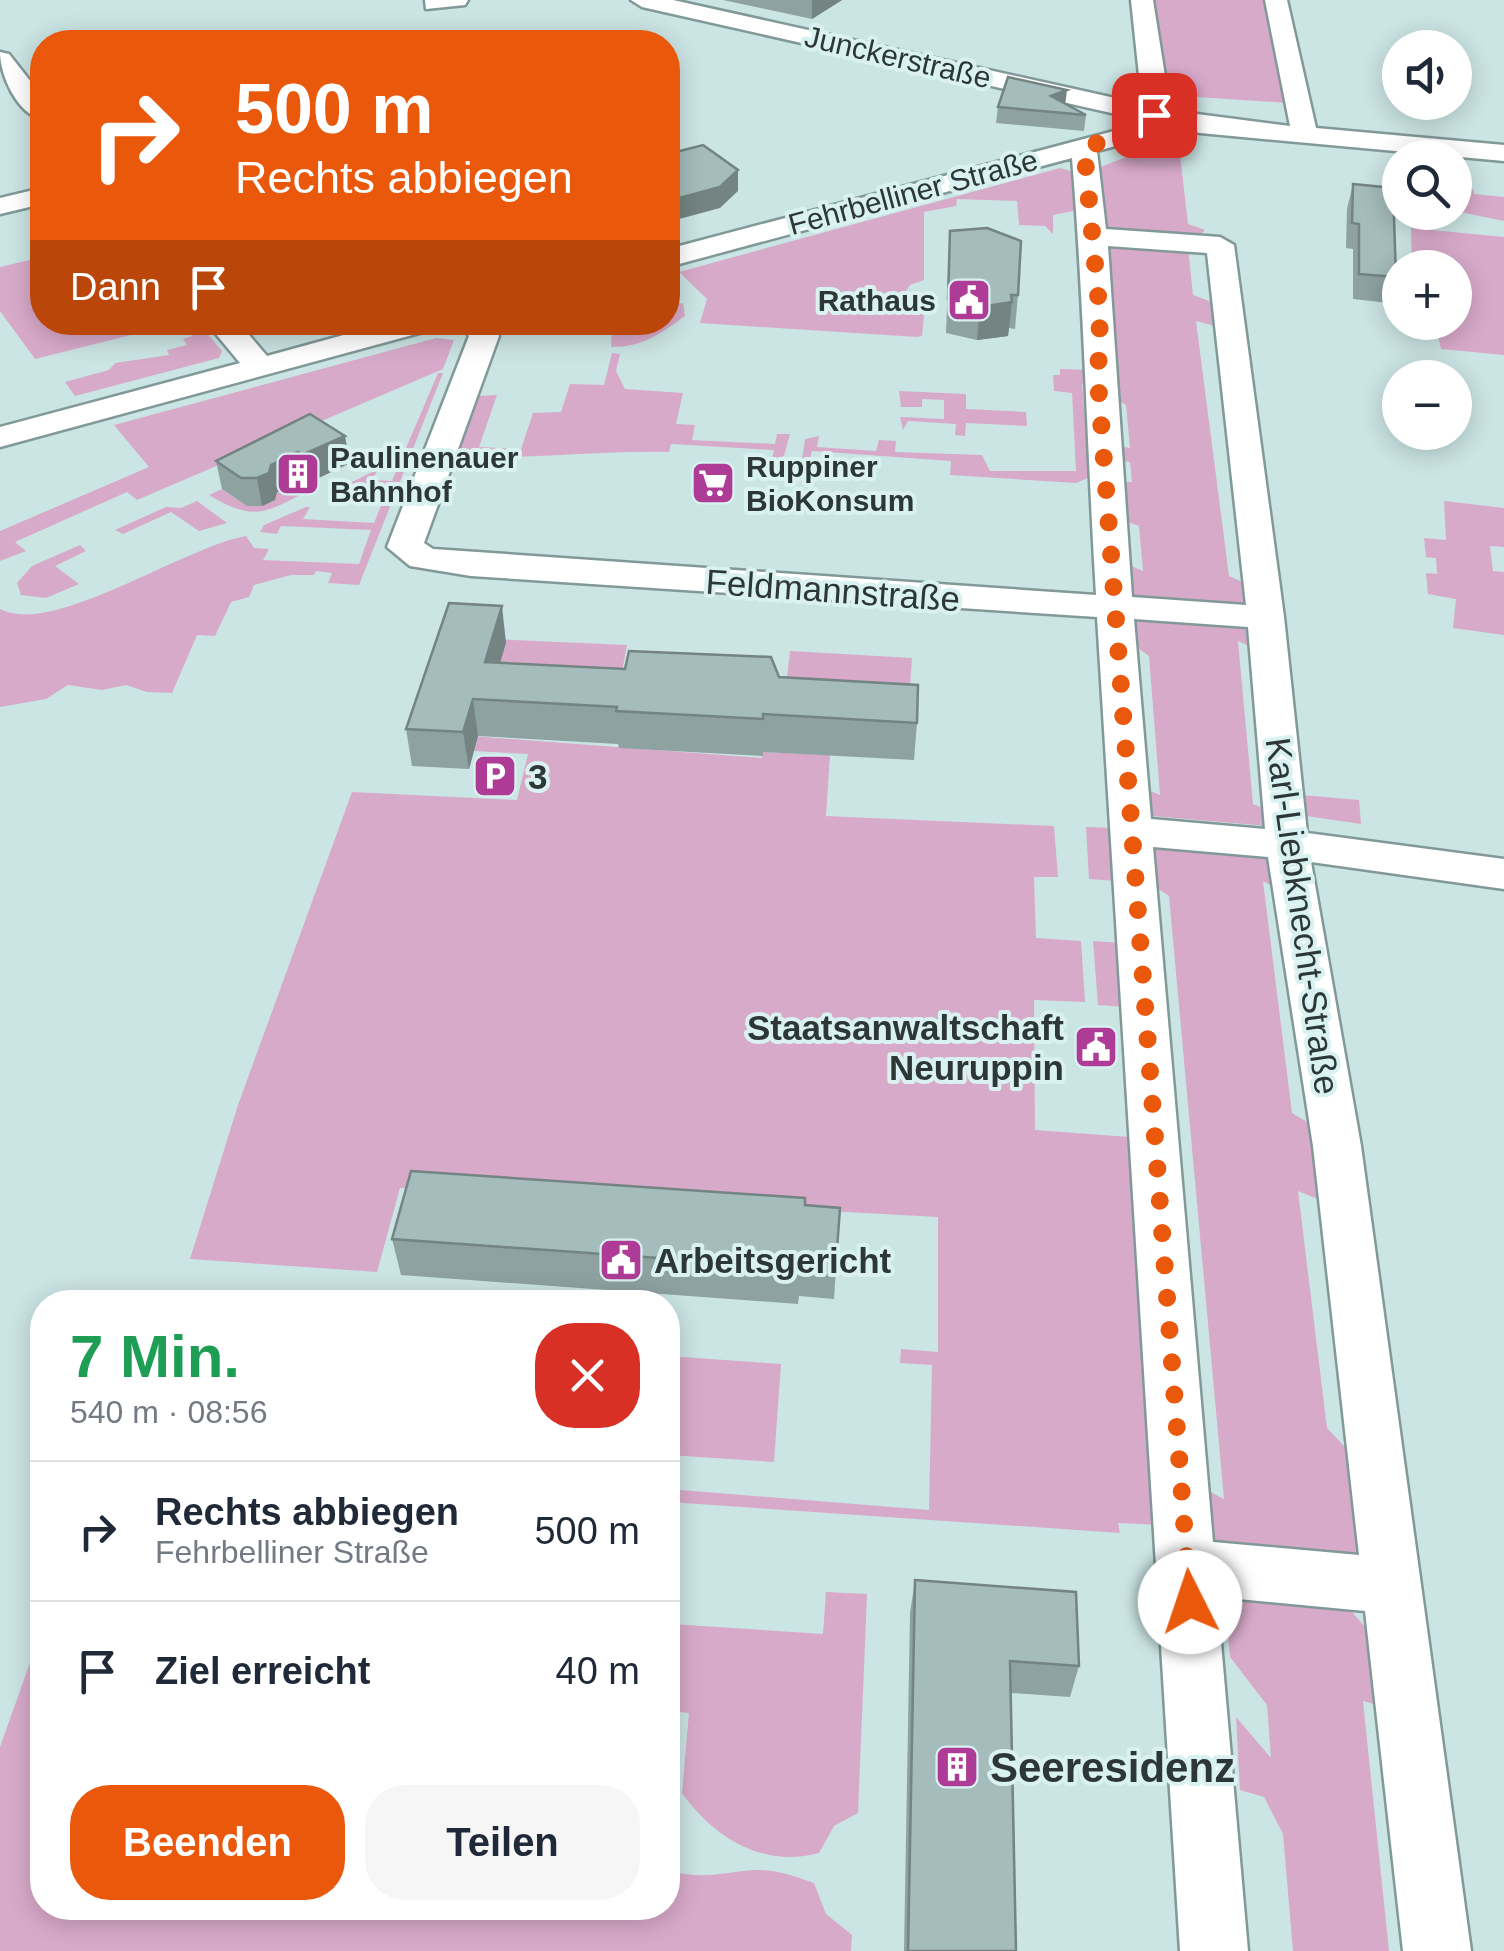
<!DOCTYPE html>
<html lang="de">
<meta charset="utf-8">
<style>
body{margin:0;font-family:Helvetica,sans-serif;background:#f6f6f7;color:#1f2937;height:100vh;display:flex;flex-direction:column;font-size:38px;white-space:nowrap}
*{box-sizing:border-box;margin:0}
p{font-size:32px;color:#747a83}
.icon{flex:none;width:55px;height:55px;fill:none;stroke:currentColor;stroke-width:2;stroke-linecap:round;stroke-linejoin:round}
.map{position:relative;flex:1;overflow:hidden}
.drawer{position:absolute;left:30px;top:1290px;width:650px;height:630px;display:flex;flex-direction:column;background:#fff;border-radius:40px;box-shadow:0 5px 25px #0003}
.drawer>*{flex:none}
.hud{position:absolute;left:30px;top:30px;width:650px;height:305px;border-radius:40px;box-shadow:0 5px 25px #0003;background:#ea580c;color:#fff;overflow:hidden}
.tools{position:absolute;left:1382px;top:30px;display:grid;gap:20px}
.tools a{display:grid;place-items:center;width:90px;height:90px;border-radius:50%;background:#fff;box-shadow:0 5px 25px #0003;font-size:50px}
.pin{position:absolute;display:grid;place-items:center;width:85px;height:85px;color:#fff;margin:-42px;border-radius:20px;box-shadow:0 5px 15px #0006}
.me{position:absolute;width:110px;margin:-55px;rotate:356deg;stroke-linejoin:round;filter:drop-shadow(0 0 8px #0008)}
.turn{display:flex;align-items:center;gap:35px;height:210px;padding:0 40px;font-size:45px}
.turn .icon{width:130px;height:130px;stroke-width:2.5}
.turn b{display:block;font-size:70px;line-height:85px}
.then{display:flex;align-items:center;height:95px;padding:0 40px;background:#0003;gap:20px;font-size:38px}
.round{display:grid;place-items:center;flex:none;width:105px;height:105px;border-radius:40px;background:#f6f6f7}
.summary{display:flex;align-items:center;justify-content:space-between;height:170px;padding:0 40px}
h1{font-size:60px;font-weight:600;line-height:75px;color:#1e9e55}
.button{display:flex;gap:20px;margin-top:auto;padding:20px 40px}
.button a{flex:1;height:115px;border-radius:40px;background:#ea580c;color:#fff;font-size:40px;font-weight:600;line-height:115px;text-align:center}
.button a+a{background:#f6f6f7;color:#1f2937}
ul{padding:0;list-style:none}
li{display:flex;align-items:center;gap:30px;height:140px;padding:0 40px;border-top:2px solid #e0e1e3}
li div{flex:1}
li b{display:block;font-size:38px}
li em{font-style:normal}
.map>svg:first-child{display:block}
.green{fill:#d8aaca}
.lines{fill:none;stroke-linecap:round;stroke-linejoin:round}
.minor-casing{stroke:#819998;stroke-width:5}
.minor{fill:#fff;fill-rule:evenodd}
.wall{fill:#8da2a1}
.shaded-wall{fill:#738483}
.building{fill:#a4bcbb;stroke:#738483;stroke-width:2.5}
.route{stroke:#ea580c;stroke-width:18;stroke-dasharray:0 32.4}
.labels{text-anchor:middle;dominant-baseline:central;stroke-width:8;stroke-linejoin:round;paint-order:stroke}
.far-street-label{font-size:30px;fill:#2d3737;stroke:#d9f2f1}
.far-poi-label{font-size:30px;font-weight:bold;fill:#2d3737;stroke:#d9f2f1;text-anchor:start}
.street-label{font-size:35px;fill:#2d3737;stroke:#d9f2f1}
.poi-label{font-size:35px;font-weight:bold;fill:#2d3737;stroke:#d9f2f1;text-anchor:start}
.near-poi-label{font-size:42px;font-weight:bold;fill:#2d3737;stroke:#d9f2f1;text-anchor:start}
</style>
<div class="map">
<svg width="1504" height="1951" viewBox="0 0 1504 1951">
<rect width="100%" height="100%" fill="#cbe5e4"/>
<g class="green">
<path d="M1150 0H1269L1287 103 1168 95Z"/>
<path d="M1178 137 1188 224 1205 230 1199 236 1108 231 1101 226 1098 168Z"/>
<path d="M1060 168 1074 172 1078 210 1053 215V234L1045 226 1019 225 1017 201 957 199 956 206 924 212V280L910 285 901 299 909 309 924 315 922 336 917 337 700 323 707 299 679 272Z"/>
<path d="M1461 177 1462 188 1473 189 1474 194 1504 197V221L1455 211V178Z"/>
<path d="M1411 228 1504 237V355L1441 349 1435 323 1455 322V268L1412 267Z"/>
<path d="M1122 245 1188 248 1193 295 1212 302 1215 326 1196 321 1229 576 1249 585 1248 604 1126 595 1124 563 1143 571 1139 526 1122 520 1119 482H1132L1130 462 1115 460V445L1130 448 1126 405 1108 395 1107 381 1117 374 1104 250Z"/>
<path d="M42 257V322L136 323 132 324 139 333 35 359 0 311V267Z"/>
<path d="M683 303 685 316C660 334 643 347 611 347L612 323 668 322V307Z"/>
<path d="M158 323H198L222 351 219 358 75 396 65 382 109 370 115 363 169 355 167 350 187 345 183 339 192 336 186 328 176 330Z"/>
<path d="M436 338 454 340 443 369 137 500 127 492 15 542 26 551 0 561V531L149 467 114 425Z"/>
<path d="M612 353 620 354 616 371 625 389 683 393 676 424 695 425 692 440 775 444 777 434H790L784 456 772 460 774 450 671 444 669 452C598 450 530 460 460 456L454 448 475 396 497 395 479 447 521 449 533 413 561 412 570 384 604 385Z"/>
<path d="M1060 369 1091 370 1092 384H1082L1090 477 1076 483 950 475 951 461 812 451 809 463 802 460 805 439 819 436 817 447 876 451 879 440 896 441 895 452 982 455 990 471H1076L1072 393 1054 391 1053 375H1060Z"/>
<path d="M438 373H443L359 585 328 583 332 573 316 571 314 575H291L254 585 249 597 231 602 215 636 197 635 172 693 147 692 126 685 102 690 68 685 46 699 0 707V609C52 637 181 548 246 536L254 548 269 549 263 560 359 564 371 530 281 526 277 534 260 532 264 525 306 507H310L303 519 374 523 387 491 352 489 345 498 328 494 378 469 372 480 392 481Z"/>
<path d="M899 391 966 394V409L1026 412 1027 426 966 423 965 436 955 435 956 424 908 421 903 430 900 417 944 419V400L922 399V407H901Z"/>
<path d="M303 480 315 487C269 511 256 524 209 495L222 489 247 506Z"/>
<path d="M197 501 227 523 199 531 171 512 123 534 115 530 166 507 181 508Z"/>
<path d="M1444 501 1504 508V547L1490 546 1493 571 1504 572V635L1453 628 1456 599 1428 594 1426 573 1437 574 1436 558 1426 557 1424 538 1446 540Z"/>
<path d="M80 545 86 551 55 566 79 584 46 598 21 595 17 583 32 566Z"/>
<path d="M1143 618 1253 623 1257 650 1238 641 1253 804 1277 814 1267 826 1141 815 1137 785 1160 795 1149 656 1128 641 1127 625Z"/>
<path d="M492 639 627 645 616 705 499 665 506 644Z"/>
<path d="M790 651 912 658 910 687 783 715Z"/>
<path d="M472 736 762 758 763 752 830 755 826 816 1054 826 1058 877H1034L1036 938 1081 941 1085 1002 1034 1000 1035 1130 1130 1137 1160 1525 1118 1523 1120 1533 668 1502V1489L929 1510 932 1365 900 1363 901 1349 938 1352V1217L400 1188 377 1272 190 1259 238 1105 352 792 517 800 528 754 474 751Z"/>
<path d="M1301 795 1359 800 1361 824 1306 816Z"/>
<path d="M1086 827 1114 828 1116 881 1089 879Z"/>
<path d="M1163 845 1274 857 1284 893 1263 881 1292 1113 1319 1129 1325 1202 1298 1191 1327 1428 1360 1463 1359 1559 1218 1543 1196 1522 1195 1484 1224 1499 1169 896 1148 882 1150 847Z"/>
<path d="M1093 941 1121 943 1126 1007 1098 1005Z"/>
<path d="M668 1356 781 1364 774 1462 668 1455Z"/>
<path d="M1224 1590 1346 1605 1372 1635 1396 1710 1363 1701 1389 1951H1293L1283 1834 1264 1797 1240 1790 1236 1717 1271 1758 1267 1705 1230 1657Z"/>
<path d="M826 1592 867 1594 858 1813 834 1826 819 1853C763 1868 714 1838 682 1793L689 1713 668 1711 671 1624 823 1634Z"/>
<path d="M42 1629V1908H668V1870C698 1880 722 1873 753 1870 775 1869 794 1876 814 1883L826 1914 852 1935 851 1951H0V1747Z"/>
</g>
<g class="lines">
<defs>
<g id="minor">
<path d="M425 0H468L465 5 426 9Z"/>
<path d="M631 0H673L1142 104 1131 0H1153L1168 95 1166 110 1290 126 1265 0H1287L1316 128 1504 145V161L1200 133 642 7Z"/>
<path d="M0 52 9 54 42 96V119C17 114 0 75 0 52Z"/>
<path d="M1114 131 1123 134 1127 139 1123 144 1097 151 1106 229 1220 237 1234 245 1284 617 1307 833 1504 859V889L1311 862 1361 1146 1471 1951H1403L1365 1611 1217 1597 1248 1951H1180L1097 617 471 576 410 566 387 547 469 336 458 322H489L499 336 424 543 433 549 1096 595C1087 449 1084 303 1072 158L668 267V249ZM1108 246 1207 253 1246 605 1132 597ZM1134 619 1248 627 1265 829 1151 819ZM1153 847 1268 857 1313 1146 1359 1555 1213 1542Z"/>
<path d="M42 188V204L0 214V198Z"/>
<path d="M206 322H238L267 356 391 322H442L438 328 0 447V427L240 363Z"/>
</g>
</defs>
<use href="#minor" class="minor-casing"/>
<use href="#minor" class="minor"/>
</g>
<g class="wall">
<path d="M723 0H842L812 19Z"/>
<path d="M998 107 1086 115 1084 131 996 123Z"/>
<path d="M1353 184 1396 277 1389 303 1353 299V249L1346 248 1347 209Z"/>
<path d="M950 231 1018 295 1015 329 1009 328 1008 336 977 340 946 333Z"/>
<path d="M310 414 350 463 308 483 303 480 277 492 275 500 262 506H247L222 489 216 461Z"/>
<path d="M506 643 500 663 779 677 917 723 914 760 763 752V756L619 748 618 744 478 736 469 769 412 766 406 729Z"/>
<path d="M805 1205 840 1208 834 1299 799 1296 798 1304 401 1275 392 1239Z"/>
<path d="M915 1580 1079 1666 1070 1697 1011 1693 1016 1951H904L910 1613Z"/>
</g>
<g class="shaded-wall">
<path d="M812 0H842L812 19Z"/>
<path d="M1067 90 1065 106 1049 112 1051 96Z"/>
<path d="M738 170V191L720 208 668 222V201Z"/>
<path d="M1012 302 1008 336 977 340 980 307Z"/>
<path d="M345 436 350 463 308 483 302 455Z"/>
<path d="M298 452 303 480 277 492 275 500 262 506 257 478 271 465Z"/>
<path d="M502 606 506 643 489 699 485 662Z"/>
<path d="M473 699 478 736 469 769 463 732Z"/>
</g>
<g class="building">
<path d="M1008 77 1067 90 1051 96 1086 115 998 107Z"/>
<path d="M703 145 738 170 720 187 668 201V154Z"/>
<path d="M1353 184 1393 188 1396 277 1359 274V224L1352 223Z"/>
<path d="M987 228 1021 241 1018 295H1011L1012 302 980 307 948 299 950 231Z"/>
<path d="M310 414 345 436 302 455 298 452 271 465 269 473 257 478H241L216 461Z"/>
<path d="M449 603 502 606 485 662 625 669 629 651 771 657 779 677 918 685 917 723 763 714V719L616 711 617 707 473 699 463 732 406 729Z"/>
<path d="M411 1171 805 1198V1205L840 1208 836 1263 800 1260V1268L392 1239Z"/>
<path d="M915 1580 1076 1592 1079 1666 1010 1661 1016 1951H908Z"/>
</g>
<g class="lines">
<path class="route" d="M1154 115 1134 130 1084 148 1100 316 1098 381 1190 1602"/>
</g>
<defs>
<symbol id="civic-square" viewBox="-11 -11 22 22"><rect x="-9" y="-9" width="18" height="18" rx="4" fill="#ae3c96" stroke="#d9f2f1"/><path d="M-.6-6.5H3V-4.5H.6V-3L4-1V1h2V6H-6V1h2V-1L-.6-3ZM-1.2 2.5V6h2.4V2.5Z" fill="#fff"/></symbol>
<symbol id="building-square" viewBox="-11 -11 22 22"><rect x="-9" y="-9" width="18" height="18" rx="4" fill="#ae3c96" stroke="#d9f2f1"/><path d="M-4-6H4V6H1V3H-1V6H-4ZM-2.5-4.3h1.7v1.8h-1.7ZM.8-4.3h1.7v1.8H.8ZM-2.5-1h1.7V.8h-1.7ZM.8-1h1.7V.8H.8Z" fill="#fff"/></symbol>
<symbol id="supermarket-square" viewBox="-11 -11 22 22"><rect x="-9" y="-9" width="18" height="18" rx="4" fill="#ae3c96" stroke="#d9f2f1"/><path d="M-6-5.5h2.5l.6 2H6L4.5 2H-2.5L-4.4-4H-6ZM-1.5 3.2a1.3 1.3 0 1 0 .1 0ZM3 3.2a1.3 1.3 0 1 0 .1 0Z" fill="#fff"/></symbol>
<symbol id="parking-square" viewBox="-11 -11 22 22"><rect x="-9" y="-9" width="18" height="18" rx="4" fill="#ae3c96" stroke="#d9f2f1"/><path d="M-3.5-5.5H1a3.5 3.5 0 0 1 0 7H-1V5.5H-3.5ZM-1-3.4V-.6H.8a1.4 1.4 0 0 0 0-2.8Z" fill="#fff"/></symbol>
</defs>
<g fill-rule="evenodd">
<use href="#civic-square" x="944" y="275" width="50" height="50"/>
<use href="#building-square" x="273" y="449" width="50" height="50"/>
<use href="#supermarket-square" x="688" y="458" width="50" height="50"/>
<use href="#parking-square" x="470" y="751" width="50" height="50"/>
<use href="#civic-square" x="1071" y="1022" width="50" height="50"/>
<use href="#civic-square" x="596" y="1235" width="50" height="50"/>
<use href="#building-square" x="932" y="1742" width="50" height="50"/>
</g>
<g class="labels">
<g class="far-street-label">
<text transform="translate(898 57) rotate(13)">Junckerstraße</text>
<text transform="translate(913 192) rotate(-15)">Fehrbelliner Straße</text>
</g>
<g class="far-poi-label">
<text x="936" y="300" text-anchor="end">Rathaus</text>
<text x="330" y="457">Paulinenauer<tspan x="330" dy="34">Bahnhof</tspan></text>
<text x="746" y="466">Ruppiner<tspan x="746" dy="34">BioKonsum</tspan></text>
</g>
<g class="street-label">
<text transform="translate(833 590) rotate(4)">Feldmannstraße</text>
<text transform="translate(1303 916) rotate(82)">Karl-Liebknecht-Straße</text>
</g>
<g class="poi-label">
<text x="528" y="776">3</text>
<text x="1064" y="1027" text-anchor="end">Staatsanwaltschaft<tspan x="1064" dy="40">Neuruppin</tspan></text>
<text x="654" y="1260">Arbeitsgericht</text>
</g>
<g class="near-poi-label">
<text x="990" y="1767">Seeresidenz</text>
</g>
</g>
</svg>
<div class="tools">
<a><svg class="icon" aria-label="sound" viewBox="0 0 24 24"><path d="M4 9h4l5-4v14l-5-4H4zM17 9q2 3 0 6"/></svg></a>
<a><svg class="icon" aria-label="search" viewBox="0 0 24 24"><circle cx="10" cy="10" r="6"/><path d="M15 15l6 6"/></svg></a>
<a>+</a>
<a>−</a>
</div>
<div class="pin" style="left:1154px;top:115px;background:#d93025"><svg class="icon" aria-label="arrive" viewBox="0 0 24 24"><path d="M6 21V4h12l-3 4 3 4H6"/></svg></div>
<svg class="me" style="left:1190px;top:1602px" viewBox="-20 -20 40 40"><circle r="19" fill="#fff"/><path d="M0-13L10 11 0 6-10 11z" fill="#ea580c"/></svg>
<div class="hud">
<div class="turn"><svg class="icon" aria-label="right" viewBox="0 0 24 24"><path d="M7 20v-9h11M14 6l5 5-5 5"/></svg><div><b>500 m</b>Rechts abbiegen</div></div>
<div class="then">Dann<svg class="icon" aria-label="arrive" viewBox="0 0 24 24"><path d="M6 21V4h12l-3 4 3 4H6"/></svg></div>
</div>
<section class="drawer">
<div class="summary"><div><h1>7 Min.</h1><p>540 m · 08:56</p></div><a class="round" style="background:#d93025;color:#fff"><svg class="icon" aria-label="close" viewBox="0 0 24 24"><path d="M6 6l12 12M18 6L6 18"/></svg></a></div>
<ul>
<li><svg class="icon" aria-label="right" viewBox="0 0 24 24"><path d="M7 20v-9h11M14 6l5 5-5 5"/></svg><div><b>Rechts abbiegen</b><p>Fehrbelliner Straße</p></div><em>500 m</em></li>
<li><svg class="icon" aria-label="arrive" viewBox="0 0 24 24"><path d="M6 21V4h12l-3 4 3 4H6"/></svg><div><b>Ziel erreicht</b></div><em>40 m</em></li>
</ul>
<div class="button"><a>Beenden</a><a>Teilen</a></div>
</section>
</div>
